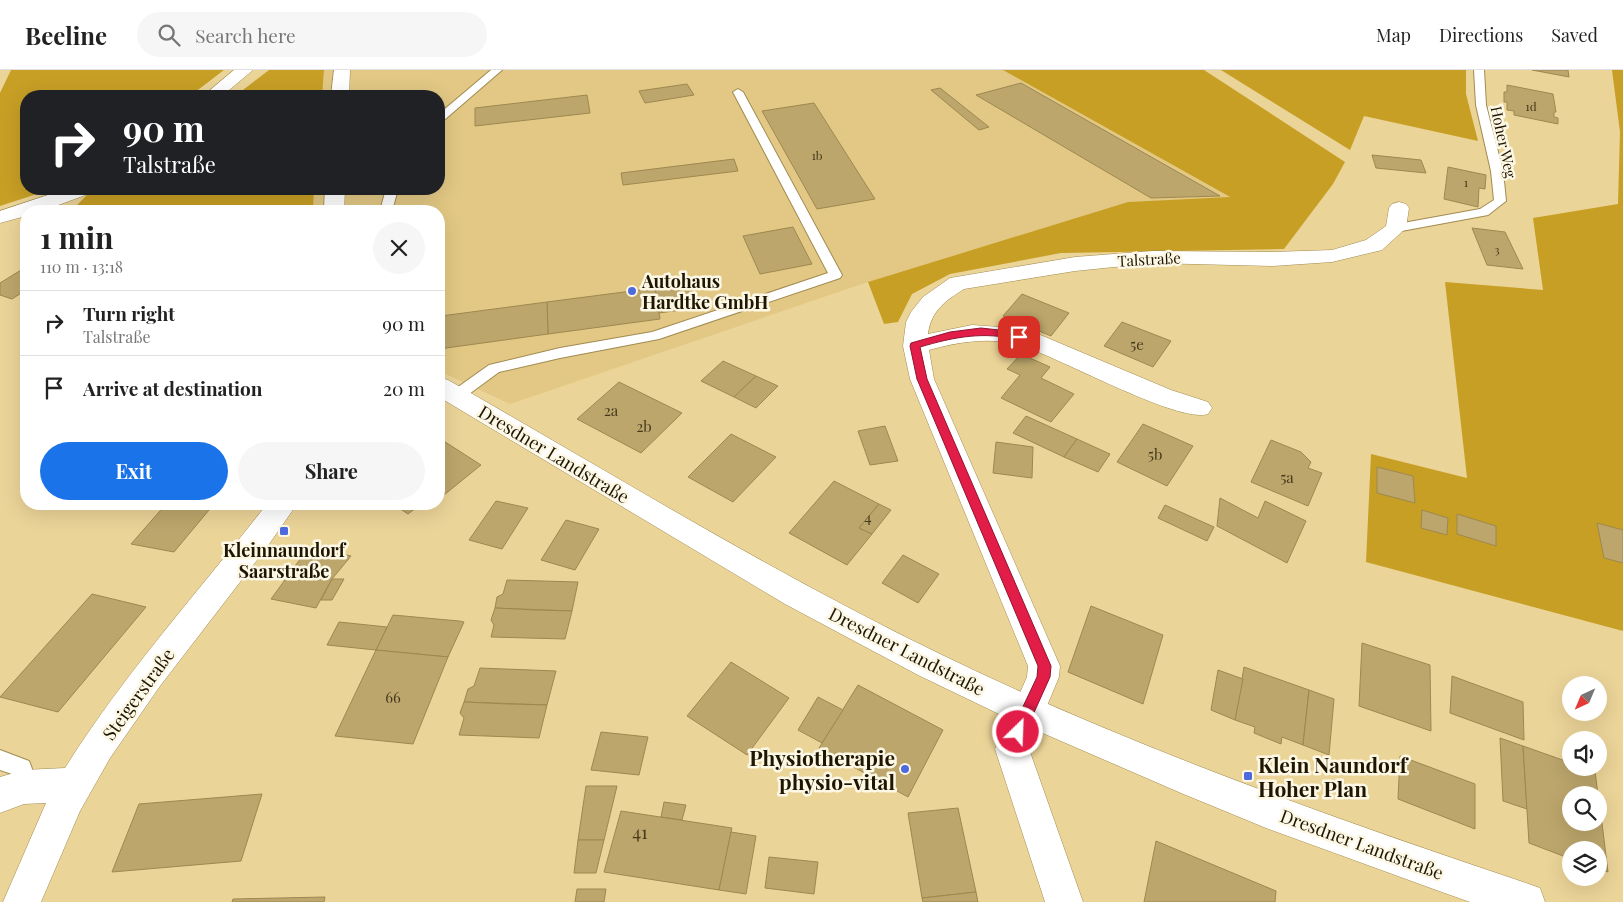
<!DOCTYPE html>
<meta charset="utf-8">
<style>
body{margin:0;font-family:"Playfair Display",serif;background:#f6f6f6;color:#222;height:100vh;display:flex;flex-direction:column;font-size:19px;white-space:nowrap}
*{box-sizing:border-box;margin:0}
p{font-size:16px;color:#767676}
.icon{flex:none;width:28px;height:28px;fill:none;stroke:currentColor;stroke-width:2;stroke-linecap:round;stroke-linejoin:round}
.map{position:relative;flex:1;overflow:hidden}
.drawer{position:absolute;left:20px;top:135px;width:425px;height:305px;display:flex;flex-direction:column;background:#fff;border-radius:20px;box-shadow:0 5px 20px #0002}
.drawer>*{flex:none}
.guide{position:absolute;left:20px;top:20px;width:425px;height:105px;border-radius:20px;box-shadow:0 5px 20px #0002;background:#202124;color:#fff;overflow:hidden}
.needle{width:32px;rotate:224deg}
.buttons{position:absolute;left:1562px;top:606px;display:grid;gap:10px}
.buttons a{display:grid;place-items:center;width:45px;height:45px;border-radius:50%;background:#fff;box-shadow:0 5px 20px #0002;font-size:25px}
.pin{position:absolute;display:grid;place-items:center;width:42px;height:42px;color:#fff;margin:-21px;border-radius:10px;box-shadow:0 2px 8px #0006}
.me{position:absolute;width:55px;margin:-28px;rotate:24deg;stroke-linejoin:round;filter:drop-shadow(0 0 4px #0008)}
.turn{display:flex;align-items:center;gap:18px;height:105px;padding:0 20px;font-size:22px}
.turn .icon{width:65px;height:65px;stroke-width:2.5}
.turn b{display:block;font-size:35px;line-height:42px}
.round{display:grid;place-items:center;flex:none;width:52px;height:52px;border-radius:26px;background:#f6f6f6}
.overview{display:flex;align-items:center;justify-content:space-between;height:85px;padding:0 20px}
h1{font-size:30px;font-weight:700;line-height:38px}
.button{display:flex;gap:10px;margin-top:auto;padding:10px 20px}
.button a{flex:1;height:58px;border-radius:30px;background:#1a73e8;color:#fff;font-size:20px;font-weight:700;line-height:58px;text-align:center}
.button a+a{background:#f6f6f6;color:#222}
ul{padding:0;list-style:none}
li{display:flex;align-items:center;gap:15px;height:65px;padding:0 20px;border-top:1px solid #e0e0e0}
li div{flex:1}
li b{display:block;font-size:19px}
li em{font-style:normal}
header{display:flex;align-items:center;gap:30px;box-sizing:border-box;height:70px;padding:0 25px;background:#fff;border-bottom:1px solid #e0e0e0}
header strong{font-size:24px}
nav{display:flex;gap:28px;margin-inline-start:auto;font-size:18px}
.search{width:350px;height:45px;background:#f6f6f6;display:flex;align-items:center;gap:12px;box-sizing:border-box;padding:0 18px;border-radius:28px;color:#767676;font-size:19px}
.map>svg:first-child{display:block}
.built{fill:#e2c884}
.green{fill:#c79f25}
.building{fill:#bca66c;stroke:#9e884f}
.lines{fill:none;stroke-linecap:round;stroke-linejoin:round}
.service-casing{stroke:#a18b51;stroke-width:2}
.minor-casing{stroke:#a18b51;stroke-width:1}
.tertiary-casing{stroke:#a18b51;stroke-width:1}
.service{fill:#fff;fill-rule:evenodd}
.minor{fill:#fff;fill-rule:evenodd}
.tertiary{fill:#fff;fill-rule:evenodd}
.route{fill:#e11d48;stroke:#92132f}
.poi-dot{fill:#4d6bdf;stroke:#fdf7e5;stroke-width:2}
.labels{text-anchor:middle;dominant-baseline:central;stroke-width:5;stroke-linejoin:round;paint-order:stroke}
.far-number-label{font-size:12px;fill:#463a1c}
.far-street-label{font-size:15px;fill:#1f1601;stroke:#fdf7e5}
.number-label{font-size:15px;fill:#463a1c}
.poi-label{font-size:18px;font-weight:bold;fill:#1f1601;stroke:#fdf7e5;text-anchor:start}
.street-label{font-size:18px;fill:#1f1601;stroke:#fdf7e5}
.near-number-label{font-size:18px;fill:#463a1c}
.near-poi-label{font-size:21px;font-weight:bold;fill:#1f1601;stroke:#fdf7e5;text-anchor:end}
</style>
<header>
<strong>Beeline</strong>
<div class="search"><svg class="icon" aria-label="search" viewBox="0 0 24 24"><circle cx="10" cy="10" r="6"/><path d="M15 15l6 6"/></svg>Search here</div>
<nav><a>Map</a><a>Directions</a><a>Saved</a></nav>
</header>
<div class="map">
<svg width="1623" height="832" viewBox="0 0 1623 832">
<rect width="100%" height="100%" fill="#ebd498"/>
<path class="built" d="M324 0H1003L1231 128 1128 132 868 212 510 334 439 301V141H313L314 119H439V26H322Z"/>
<g class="green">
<path d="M11 0H224L190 26H26V119H47L46 121 0 136V23Z"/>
<path d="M269 0H324L322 26H235Z"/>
<path d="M1003 0H1204L1345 92 1333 114 1284 179 1061 183 950 204 912 224 898 252 884 254 868 212 1128 132 1230 127Z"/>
<path d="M1221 0H1466V24L1478 71 1364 46 1350 80Z"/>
<path d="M1612 0H1623V561L1366 492 1371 384 1467 408 1445 212 1543 220 1533 148 1618 134 1620 62Z"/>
<path d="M98 119H314L313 141H90L77 135 87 125Z"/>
</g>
<g class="building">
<path d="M1532 0H1568L1569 7Z"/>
<path d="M1021 13 1220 126 1151 128 976 25Z"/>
<path d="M687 14 694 25 645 33 639 21Z"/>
<path d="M1507 15 1553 24 1556 42H1554V47L1558 48V54L1514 45V41L1507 40V32H1504V22H1507Z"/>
<path d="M940 18 989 57 979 60 931 20Z"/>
<path d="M587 25 590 43 475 56V38Z"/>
<path d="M814 33 875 129 817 139 762 41Z"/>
<path d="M1372 85 1421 90 1426 103 1376 98Z"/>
<path d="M734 89 738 101 623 115 621 103Z"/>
<path d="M1448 97 1486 105 1485 119 1479 118 1478 137 1444 129Z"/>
<path d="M793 157 812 194 760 204 743 166Z"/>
<path d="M1472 158 1505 162 1523 199 1487 195Z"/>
<path d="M26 197V220L12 229 0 225V213Z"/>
<path d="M690 213 695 238 659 243 655 218Z"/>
<path d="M655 218 660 249 548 264 547 232Z"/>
<path d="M1022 224 1069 243 1051 266 1003 246Z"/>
<path d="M547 232 548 264 439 279 441 246Z"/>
<path d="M1122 252 1171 271 1153 297 1104 276Z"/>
<path d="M1021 284 1050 297 1041 308 1074 324 1051 352 1001 328 1020 305 1007 299Z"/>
<path d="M723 291 756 306 734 327 701 311Z"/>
<path d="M756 306 778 316 756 338 734 327Z"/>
<path d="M619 312 682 343 641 383 577 349Z"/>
<path d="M1026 346 1077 369 1064 387 1013 363Z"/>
<path d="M1143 354 1193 376 1167 416 1117 392Z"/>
<path d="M885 356 898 391 870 395 858 361Z"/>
<path d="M731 364 776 387 733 432 688 407Z"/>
<path d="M439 368 481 395 439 429Z"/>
<path d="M1077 369 1110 384 1098 402 1064 387Z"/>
<path d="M1271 370 1301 382 1311 392 1308 398 1322 403 1308 436 1251 412Z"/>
<path d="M996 372 1033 377 1032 408 993 403Z"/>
<path d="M1377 397 1413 406 1415 433 1377 423Z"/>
<path d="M834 411 879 434 859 458 872 464 847 495 789 463Z"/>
<path d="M1220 428 1258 448 1265 431 1306 451 1287 493 1217 456Z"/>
<path d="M496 431 528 438 502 479 469 470Z"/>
<path d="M166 434H214L174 482 131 474Z"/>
<path d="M393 434H421L408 444Z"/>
<path d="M879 434 891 440 872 464 859 458Z"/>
<path d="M1165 435 1214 457 1207 471 1158 448Z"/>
<path d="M1422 440 1448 448 1447 465 1421 458Z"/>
<path d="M1457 444 1496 456V476L1457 464Z"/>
<path d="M566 450 599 459 575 500 541 490Z"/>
<path d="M1597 453 1623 460V493L1604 488Z"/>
<path d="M309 477 351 486 332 509 316 538 271 529Z"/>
<path d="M903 485 939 504 918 533 882 513Z"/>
<path d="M332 509H344L332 530H321Z"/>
<path d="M507 510 578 512 572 541 495 538 497 527 503 524Z"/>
<path d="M92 524 146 537 58 642 0 627Z"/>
<path d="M1091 536 1163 565 1143 634 1068 602Z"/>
<path d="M495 538 536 540 572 541 565 569 491 567 494 555 491 550Z"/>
<path d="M393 545 459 551 464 552 448 587 376 580Z"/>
<path d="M339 552 387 557 376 580 327 575Z"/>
<path d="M1362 573 1430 595 1431 661 1359 636Z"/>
<path d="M376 580 448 587 413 674 335 666Z"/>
<path d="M731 592 789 628 747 685 687 646Z"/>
<path d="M1244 597 1309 620 1303 675 1282 667 1281 674 1254 663 1255 657 1235 650Z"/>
<path d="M480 598 556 601 547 635 464 632 468 619 474 616Z"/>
<path d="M1218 600 1243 609 1235 650 1211 640Z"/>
<path d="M1452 606 1523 632 1524 670 1450 643Z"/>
<path d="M858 615 943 660 908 727 819 678Z"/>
<path d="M1309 620 1334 629 1329 685 1303 675Z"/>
<path d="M818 627 843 640 822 673 798 660Z"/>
<path d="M464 632 509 634 547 635 539 668 459 665 464 648 460 643Z"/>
<path d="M601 662 648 667 639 705 591 700Z"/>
<path d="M1500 668 1523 676 1527 739 1503 731Z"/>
<path d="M1523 676 1571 693V698H1585L1595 701 1598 725H1571V752H1599V729L1608 802 1599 799V780H1571V789L1529 773Z"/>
<path d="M1400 686 1475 714V759L1398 729Z"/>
<path d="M586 716H617L604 770H578Z"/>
<path d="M262 724 241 791 112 802 139 734Z"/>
<path d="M664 732 686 735 682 750 661 747Z"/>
<path d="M958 738 976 822 922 828 908 743Z"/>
<path d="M621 741 732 758 719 820 604 802Z"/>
<path d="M731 762 756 766 746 824 719 820Z"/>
<path d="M578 770H604L596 803H574Z"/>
<path d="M1156 771 1276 821 1275 832H1144Z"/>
<path d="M769 787 818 792 814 824 765 818Z"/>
<path d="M577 819H606L604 832H575Z"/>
<path d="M976 822 978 832H923L922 828Z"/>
<path d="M325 827 324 832H232L233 829Z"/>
</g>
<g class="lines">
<defs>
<g id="service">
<path d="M491 0H502L443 51 439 52V44Z"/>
<path d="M1474 0H1484L1486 35 1503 101 1506 131 1488 145 1396 162 1392 161 1390 158 1392 155 1480 139 1494 130 1491 101 1476 35Z"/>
<path d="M738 19 743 22 842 205 840 208 659 269 560 288 499 302 461 330 456 331 451 330 449 326 451 322 489 295 560 278 652 262 828 203 733 22Z"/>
<path d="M386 119H398L392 141H380Z"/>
<path d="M0 680 29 691C34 702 36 714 31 724L24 727 17 724 12 704 0 700Z"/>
</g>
<g id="minor">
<path d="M234 0H253L222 26H203Z"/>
<path d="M66 119H94L91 123 42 141H26V146L0 153V141Z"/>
<path d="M1399 132 1406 134 1409 138 1406 158 1382 180 1332 192 1273 196 1153 193 1075 201 964 219C945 231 931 241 928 264L972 255 1014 258 1038 264 1171 320 1208 332 1212 338 1208 344C1177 354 1054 284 1014 273 984 268 958 272 929 280L934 309 1060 596 1059 607 1029 679 1083 832H1045L995 679 1027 607 1028 596 910 309 903 276 906 252 911 242 923 227 950 208 1075 187 1153 181 1273 182 1332 180 1366 170 1386 156 1389 138 1392 134Z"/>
<path d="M267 434H297L267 477 160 616 110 688 80 741 41 832H3L46 733 24 734 0 743V707L24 700 65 698C124 604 199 521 267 434Z"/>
</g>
<g id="tertiary">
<path d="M334 0H350L349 26H331Z"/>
<path d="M325 119H345L344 141H324Z"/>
<path d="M439 307 448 310C611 403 771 502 940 584 1129 676 1327 746 1526 813L1540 818 1545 832H1470L1439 821 1266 758 1181 723 1001 645 918 605 785 534 439 327Z"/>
</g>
</defs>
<use href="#service" class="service-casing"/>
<use href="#minor" class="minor-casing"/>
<use href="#tertiary" class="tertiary-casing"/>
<use href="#service" class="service"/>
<use href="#minor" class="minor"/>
<use href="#tertiary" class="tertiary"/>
</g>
<path class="route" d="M981 258 1008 261 1022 265 1024 267 1019 270C984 261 954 267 920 277L927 309 1051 596 1050 607 1023 667 1018 669 1013 667 1011 662 1037 607 1038 596 917 309 910 276 911 273 950 262Z"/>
<g class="poi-dot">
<circle cx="632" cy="221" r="5"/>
<rect x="279" y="456" width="10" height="10" rx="2.5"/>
<circle cx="905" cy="699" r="5"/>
<rect x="1243" y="701" width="10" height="10" rx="2.5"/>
</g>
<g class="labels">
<g class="far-number-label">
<text x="1531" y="36">1d</text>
<text x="817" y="85">1b</text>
<text x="1466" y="112">1</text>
<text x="1497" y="179">3</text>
</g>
<g class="far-street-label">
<text transform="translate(1504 72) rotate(78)">Hoher Weg</text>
<text transform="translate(1149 189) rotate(-3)">Talstraße</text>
</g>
<g class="number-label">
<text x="1137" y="274">5e</text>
<text x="611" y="340">2a</text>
<text x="644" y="356">2b</text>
<text x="1155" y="384">5b</text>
<text x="1287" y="407">5a</text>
<text x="868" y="447">4</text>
<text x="393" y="627">66</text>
</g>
<g class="poi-label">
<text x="642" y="211">Autohaus<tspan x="642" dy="21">Hardtke GmbH</tspan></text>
<text x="284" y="480" text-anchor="middle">Kleinnaundorf<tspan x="284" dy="21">Saarstraße</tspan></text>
</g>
<g class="street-label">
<text transform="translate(554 384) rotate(31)">Dresdner Landstraße</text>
<text transform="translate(907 581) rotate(27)">Dresdner Landstraße</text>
<text transform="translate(138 624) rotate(-54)">Steigerstraße</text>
<text transform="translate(1362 774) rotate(20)">Dresdner Landstraße</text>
</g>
<g class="near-number-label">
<text x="640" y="762">41</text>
</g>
<g class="near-poi-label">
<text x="895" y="687">Physiotherapie<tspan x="895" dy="24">physio-vital</tspan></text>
<text x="1258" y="694" text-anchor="start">Klein Naundorf<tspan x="1258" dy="24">Hoher Plan</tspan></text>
</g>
</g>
</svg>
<div class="buttons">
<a><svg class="needle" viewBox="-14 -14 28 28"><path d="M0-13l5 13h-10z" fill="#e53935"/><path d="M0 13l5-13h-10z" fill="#767676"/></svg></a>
<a><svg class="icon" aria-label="sound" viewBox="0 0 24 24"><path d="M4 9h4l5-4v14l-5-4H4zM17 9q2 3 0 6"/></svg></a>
<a><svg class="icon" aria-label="search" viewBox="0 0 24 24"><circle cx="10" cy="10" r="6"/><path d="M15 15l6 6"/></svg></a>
<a><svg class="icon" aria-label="layers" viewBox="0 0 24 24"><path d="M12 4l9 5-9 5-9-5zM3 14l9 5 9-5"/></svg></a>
</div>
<div class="pin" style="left:1019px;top:267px;background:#d93025"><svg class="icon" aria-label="arrive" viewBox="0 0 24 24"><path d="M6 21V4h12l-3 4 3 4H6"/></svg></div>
<svg class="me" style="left:1018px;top:662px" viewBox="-20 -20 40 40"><circle r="17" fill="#e11d48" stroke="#fff" stroke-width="3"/><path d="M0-11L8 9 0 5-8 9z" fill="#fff"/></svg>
<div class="guide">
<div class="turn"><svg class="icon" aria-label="right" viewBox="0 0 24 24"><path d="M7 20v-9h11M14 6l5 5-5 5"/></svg><div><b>90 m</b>Talstraße</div></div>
</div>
<section class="drawer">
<div class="overview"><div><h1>1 min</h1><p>110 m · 13:18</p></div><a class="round"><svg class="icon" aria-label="close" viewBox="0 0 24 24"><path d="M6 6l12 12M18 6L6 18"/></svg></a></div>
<ul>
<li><svg class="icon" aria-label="right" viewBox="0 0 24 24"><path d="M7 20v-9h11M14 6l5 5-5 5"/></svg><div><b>Turn right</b><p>Talstraße</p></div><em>90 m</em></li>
<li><svg class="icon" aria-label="arrive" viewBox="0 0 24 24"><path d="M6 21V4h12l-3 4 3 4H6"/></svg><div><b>Arrive at destination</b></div><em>20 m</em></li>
</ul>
<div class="button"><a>Exit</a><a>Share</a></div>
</section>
</div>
